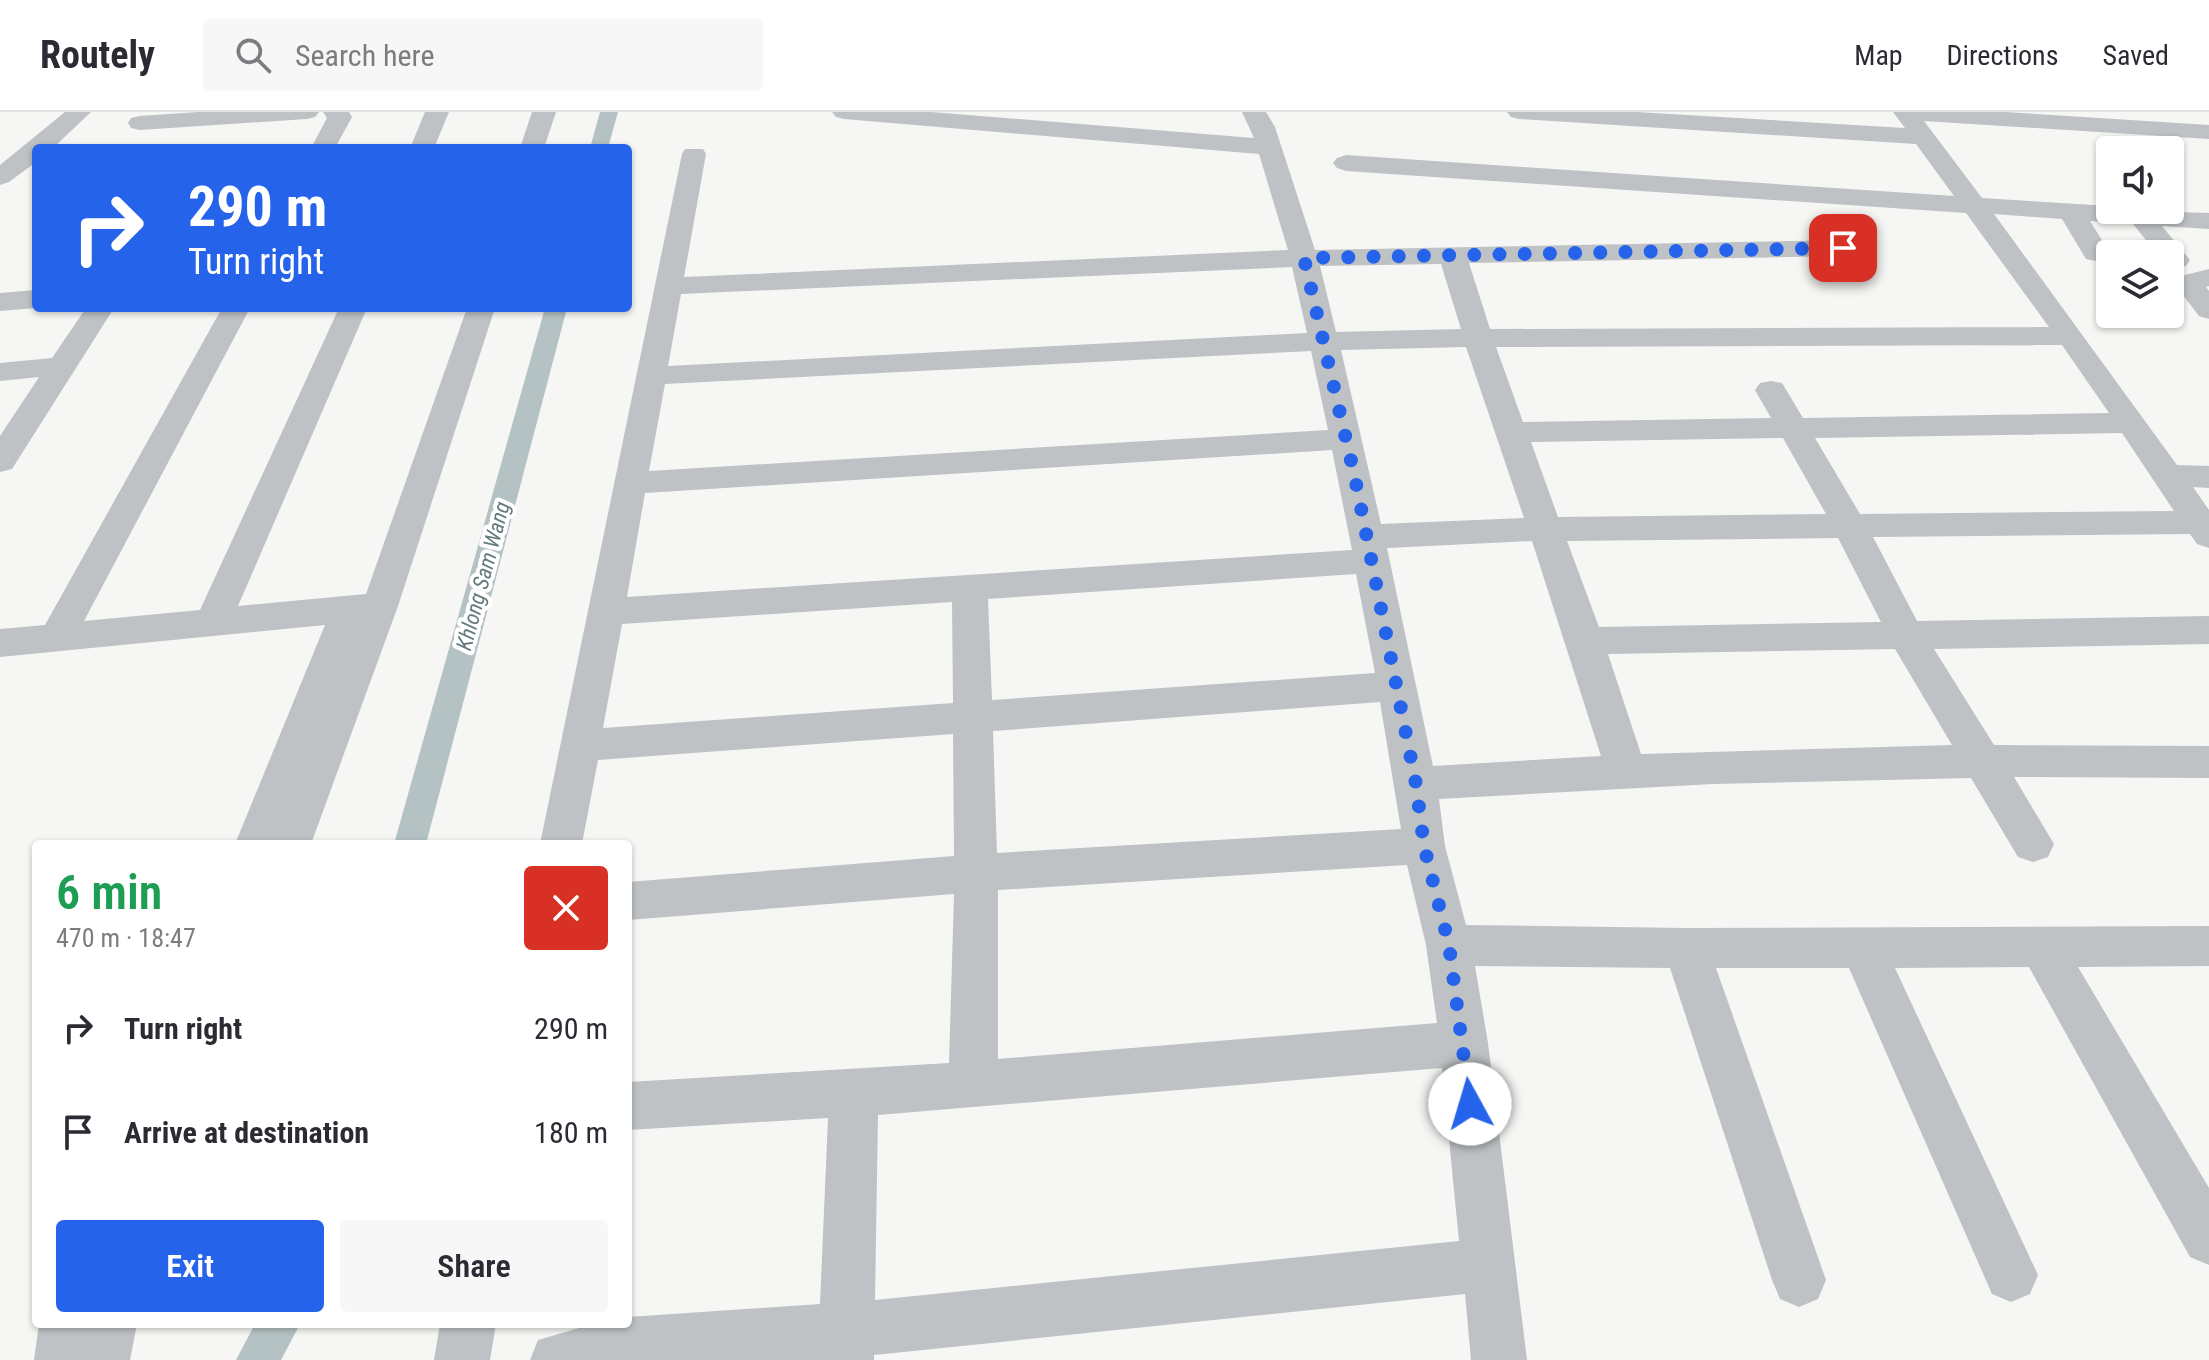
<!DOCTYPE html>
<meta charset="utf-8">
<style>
body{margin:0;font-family:"Roboto Condensed",sans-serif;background:#f7f7f7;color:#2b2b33;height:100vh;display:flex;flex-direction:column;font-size:30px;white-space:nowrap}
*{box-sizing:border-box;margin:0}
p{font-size:26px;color:#7c7c81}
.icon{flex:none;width:44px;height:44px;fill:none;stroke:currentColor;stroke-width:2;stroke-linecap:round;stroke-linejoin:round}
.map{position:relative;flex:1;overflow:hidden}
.panel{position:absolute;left:32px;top:728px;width:600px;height:488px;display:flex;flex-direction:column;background:#fff;border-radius:8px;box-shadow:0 2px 6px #0004}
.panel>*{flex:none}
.top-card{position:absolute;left:32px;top:32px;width:600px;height:168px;border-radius:8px;box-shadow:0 2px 6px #0004;background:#2563eb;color:#fff;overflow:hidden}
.fabs{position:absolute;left:2096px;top:24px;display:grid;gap:16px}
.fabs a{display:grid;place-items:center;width:88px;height:88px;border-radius:8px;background:#fff;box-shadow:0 2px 6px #0004;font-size:40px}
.pin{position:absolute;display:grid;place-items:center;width:68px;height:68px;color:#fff;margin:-34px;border-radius:16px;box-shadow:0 4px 12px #0006}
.me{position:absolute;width:88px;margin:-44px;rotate:354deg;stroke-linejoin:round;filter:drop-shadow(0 0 6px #0008)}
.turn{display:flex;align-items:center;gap:28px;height:168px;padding:0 24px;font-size:36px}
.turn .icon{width:104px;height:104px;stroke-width:2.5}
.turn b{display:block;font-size:56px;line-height:68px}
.round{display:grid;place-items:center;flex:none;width:84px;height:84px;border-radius:8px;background:#f7f7f7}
.summary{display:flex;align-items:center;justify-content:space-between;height:136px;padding:0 24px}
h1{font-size:48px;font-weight:600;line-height:60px;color:#1e9e55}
.cta{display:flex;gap:16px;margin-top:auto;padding:16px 24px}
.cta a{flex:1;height:92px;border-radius:8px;background:#2563eb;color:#fff;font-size:32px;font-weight:600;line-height:92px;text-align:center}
.cta a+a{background:#f7f7f7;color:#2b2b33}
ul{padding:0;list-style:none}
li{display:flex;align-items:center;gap:24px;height:104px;padding:0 24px}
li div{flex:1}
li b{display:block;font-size:30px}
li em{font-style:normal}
header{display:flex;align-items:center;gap:48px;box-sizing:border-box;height:112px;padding:0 40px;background:#fff;border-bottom:2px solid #e1e1e2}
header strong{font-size:38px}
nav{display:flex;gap:44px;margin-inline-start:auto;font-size:28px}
.search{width:560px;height:72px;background:#f7f7f7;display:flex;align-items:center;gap:20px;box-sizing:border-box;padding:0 28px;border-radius:8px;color:#7c7c81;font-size:30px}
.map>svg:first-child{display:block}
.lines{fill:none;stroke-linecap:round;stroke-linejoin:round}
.canal{fill:#b5c2c4;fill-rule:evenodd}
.minor{fill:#bec2c5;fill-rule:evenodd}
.route{stroke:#2563eb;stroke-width:14;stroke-dasharray:0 25.2}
.labels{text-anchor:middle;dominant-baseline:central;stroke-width:8;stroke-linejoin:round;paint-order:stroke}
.water-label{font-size:22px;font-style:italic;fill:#647a7e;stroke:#fff}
</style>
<header>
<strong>Routely</strong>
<div class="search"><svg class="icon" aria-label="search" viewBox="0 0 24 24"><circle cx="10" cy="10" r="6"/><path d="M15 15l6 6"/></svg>Search here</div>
<nav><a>Map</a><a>Directions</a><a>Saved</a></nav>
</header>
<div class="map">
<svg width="2209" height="1248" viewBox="0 0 2209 1248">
<rect width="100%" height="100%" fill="#f6f6f4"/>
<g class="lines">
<g class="canal">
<path d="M600 0H618L608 36H590Z"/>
<path d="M545 196H567L426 732H394Z"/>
<path d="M255 1212H300L281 1248H236Z"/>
</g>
<g class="minor">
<path d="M65 0H91L53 36H36V50L9 70 0 73V53Z"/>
<path d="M198 0H319L315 5 307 7 140 18 131 16 128 11 131 6 140 4Z"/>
<path d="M323 0H349L352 5 335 36H311L327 6Z"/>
<path d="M425 0H449L434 36H410Z"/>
<path d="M532 0H556L544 36H520Z"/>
<path d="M832 0H931L1254 26 1242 0H1266L1275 15 1315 138 1843 128 1853 130 1857 136 1853 142 1843 144 1469 151 1490 217 2049 215 1966 101 1346 59 1337 56 1333 51 1337 46 1346 43 1954 84 1916 32 1519 7 1511 5 1507 0H1636L1905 16 1893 0H2005L2209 13V27L1924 9 1982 86 2110 94V98L2209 101V117L2162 114 2190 148 2186 154 2170 155V142H2157L2133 112 2090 109 2110 141 2106 147 2096 149 2086 147 2062 107 1994 102 2177 353 2209 354V376L2193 375 2209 398V436L2197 432 2190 422 1873 425 1917 509 2209 504V532L1934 537 1994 633 2209 634V666L2014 665 2054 732 2048 745 2033 750 2018 745 1971 666 1713 672 1439 687 1445 734 1466 813 1686 816 2209 814V854L2078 855 2209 1076V1153L2190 1145 2029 855 1895 856 2038 1163 2030 1182 2011 1190 1992 1182 1849 856H1716L1826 1168 1818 1187 1799 1195 1780 1187 1772 1168 1670 856 1475 854 1488 931 1527 1248H1471L1465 1182 874 1243V1248H530L538 1228 593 1212H628V1205L820 1192 828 1006 628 1018V970L949 951 954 782 628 808V770L954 744 953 622 598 648 582 732H540L682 42 685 37H703L706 42 684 165 1288 138 1259 42 844 7 836 5ZM1441 152 1461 217 1336 220 1320 154ZM1292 155 1307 221 668 254 681 182ZM2062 233 2109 301 1803 306 1782 271 1771 269 1760 271 1755 278 1771 306 1523 310 1496 235ZM1466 235 1524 406 1381 412 1341 238ZM1311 239 1328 318 649 359 665 272ZM2122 321 2174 399 1860 402 1815 326ZM1783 326 1826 402 1558 405 1531 330ZM1332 338 1352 438 627 485 645 381ZM1838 426 1881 510 1599 515 1567 429ZM1532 429 1601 644 1433 654 1387 436ZM1356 462 1375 561 992 588 988 487ZM952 490 953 591 603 616 622 512ZM1895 537 1952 633 1641 642 1608 542ZM1380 590 1401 717 997 741 993 619ZM1407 753 1426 833 1437 911 998 947V778ZM1442 956 1459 1129 875 1188 878 1003Z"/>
<path d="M2209 157V174L2206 175 2209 179V207L2199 204 2176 174 2185 163Z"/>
<path d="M36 178V196L0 199V181Z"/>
<path d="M86 196H114L12 357 0 360V324L39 265 0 269V251L52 246Z"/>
<path d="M222 196H250L84 509 200 498 339 196H367L238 494 366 482 467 196H495L398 494 311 732H235L325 513 0 545V517L45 513Z"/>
<path d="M39 1212H137L130 1248H34Z"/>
<path d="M440 1212H496L490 1248H434Z"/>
</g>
</g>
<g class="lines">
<path class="route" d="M1470 992 1449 833 1424 734 1416 672 1355 366 1304 146 1843 136"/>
</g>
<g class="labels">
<g class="water-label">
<text transform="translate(483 464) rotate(-75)">Khlong Sam Wang</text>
</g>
</g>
</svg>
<div class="fabs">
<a><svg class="icon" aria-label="sound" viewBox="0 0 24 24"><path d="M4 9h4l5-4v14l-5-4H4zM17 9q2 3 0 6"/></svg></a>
<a><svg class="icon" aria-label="layers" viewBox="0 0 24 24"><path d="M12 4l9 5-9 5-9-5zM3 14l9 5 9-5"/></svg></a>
</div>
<div class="pin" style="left:1843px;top:136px;background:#d93025"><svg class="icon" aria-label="arrive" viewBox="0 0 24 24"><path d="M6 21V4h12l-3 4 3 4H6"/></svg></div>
<svg class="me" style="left:1470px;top:992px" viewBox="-20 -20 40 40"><circle r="19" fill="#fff"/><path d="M0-13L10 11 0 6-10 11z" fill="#2563eb"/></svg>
<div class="top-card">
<div class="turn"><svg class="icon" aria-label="right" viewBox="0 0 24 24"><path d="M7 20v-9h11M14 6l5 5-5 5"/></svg><div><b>290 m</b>Turn right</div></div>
</div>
<section class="panel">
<div class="summary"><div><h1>6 min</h1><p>470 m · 18:47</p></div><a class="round" style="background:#d93025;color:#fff"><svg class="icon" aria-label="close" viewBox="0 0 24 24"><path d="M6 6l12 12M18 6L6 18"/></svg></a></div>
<ul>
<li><svg class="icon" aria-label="right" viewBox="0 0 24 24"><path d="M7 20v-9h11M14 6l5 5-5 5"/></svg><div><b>Turn right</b></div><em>290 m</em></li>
<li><svg class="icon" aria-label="arrive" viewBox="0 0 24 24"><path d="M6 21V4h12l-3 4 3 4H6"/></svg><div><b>Arrive at destination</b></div><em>180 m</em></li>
</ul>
<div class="cta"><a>Exit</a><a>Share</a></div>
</section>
</div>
